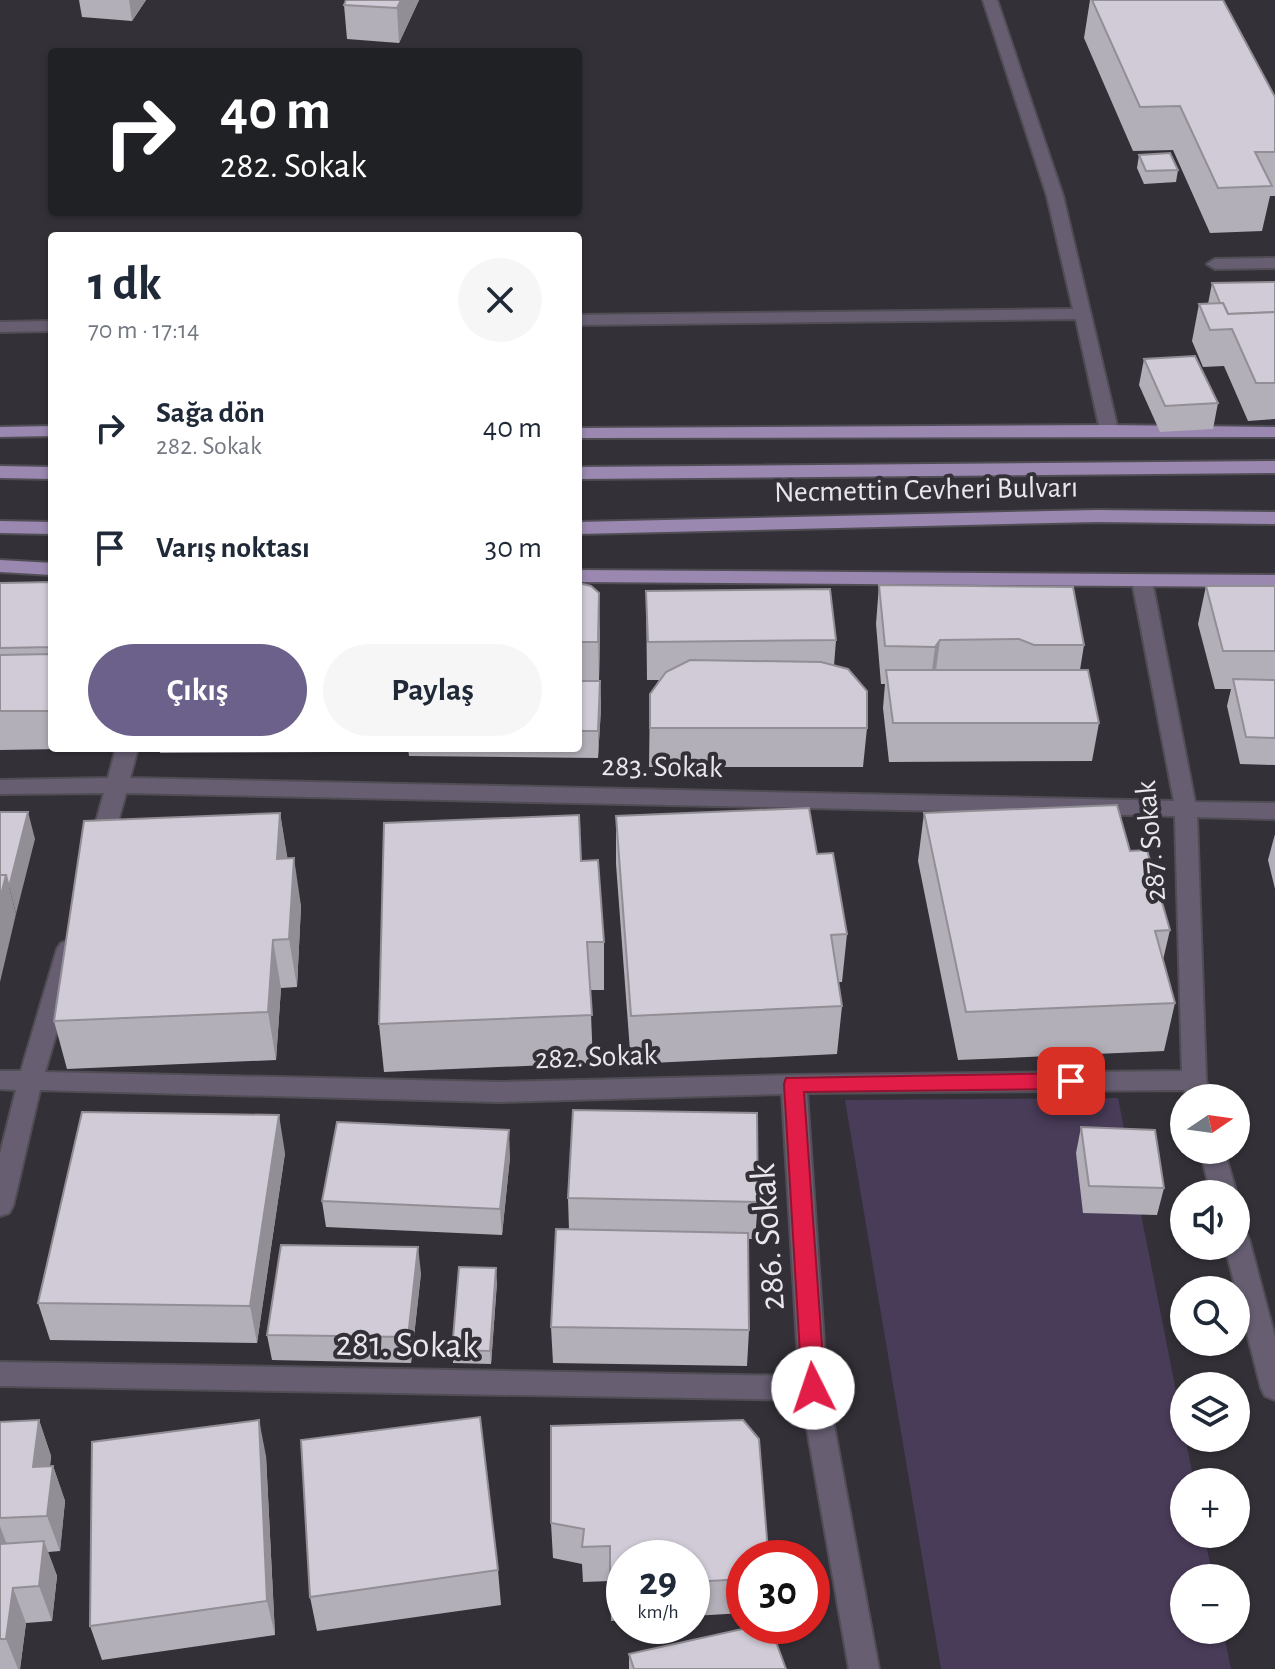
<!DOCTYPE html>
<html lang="tr">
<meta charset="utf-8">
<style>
body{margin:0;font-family:"Alegreya Sans",sans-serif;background:#f6f6f7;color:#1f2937;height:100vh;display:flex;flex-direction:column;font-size:30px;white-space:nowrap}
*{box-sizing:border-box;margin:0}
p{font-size:26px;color:#747a83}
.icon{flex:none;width:44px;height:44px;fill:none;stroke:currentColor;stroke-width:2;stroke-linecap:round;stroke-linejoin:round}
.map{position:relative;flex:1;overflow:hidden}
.drawer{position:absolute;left:48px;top:232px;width:534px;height:520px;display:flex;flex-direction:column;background:#fff;border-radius:8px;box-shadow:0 2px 6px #0004}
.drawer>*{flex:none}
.hud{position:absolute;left:48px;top:48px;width:534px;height:168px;border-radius:8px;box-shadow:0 2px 6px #0004;background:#202124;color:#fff;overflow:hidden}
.needle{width:52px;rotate:77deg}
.tools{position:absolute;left:1170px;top:1084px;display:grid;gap:16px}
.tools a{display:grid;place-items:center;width:80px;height:80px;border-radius:50%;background:#fff;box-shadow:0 2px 6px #0004;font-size:40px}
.speed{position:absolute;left:606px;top:1540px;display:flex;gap:16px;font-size:40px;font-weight:700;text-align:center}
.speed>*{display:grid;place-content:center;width:104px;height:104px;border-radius:50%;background:#fff;box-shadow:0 2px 6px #0004;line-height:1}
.speed small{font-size:20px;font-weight:400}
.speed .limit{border:12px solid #d22;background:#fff;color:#111}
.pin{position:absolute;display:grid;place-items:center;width:68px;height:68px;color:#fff;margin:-34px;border-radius:16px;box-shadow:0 4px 12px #0006}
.me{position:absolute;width:88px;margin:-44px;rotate:356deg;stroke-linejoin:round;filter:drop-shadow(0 0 6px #0008)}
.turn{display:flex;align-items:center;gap:28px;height:168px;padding:0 40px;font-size:36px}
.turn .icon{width:104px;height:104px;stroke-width:2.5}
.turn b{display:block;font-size:56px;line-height:68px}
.round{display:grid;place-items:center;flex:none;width:84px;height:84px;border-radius:42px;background:#f6f6f7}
.headline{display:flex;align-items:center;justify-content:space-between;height:136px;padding:0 40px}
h1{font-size:48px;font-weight:700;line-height:60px}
.primary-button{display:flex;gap:16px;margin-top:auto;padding:16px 40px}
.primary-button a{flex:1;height:92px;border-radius:48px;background:#6b618a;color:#fff;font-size:32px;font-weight:700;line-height:92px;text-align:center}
.primary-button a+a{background:#f6f6f7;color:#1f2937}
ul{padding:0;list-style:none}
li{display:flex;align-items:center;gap:24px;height:120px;padding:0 40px}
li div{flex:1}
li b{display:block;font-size:30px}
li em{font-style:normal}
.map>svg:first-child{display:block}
.green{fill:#493c59}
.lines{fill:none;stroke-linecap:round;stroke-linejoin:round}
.service-casing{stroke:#514d55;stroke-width:4}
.minor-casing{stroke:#514d55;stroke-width:4}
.primary-casing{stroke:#514d55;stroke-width:4}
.service{fill:#675e72;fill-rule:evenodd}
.minor{fill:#675e72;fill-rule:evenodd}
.primary{fill:#9a88b0;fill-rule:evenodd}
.wall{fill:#b3afb8}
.shaded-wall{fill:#928e96}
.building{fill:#d0cbd6;stroke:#928e96;stroke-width:2}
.route{fill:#e11d48;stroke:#92132f;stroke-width:2}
.labels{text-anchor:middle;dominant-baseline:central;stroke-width:8;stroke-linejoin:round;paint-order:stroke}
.street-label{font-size:30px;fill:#e9e7ec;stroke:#343038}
.near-street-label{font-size:36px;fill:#e9e7ec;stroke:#343038}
</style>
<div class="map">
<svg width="1275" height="1669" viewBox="0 0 1275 1669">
<rect width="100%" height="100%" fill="#343038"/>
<path class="green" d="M1118 1098 1194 1482H1184V1534H1204L1213 1578H1184V1630H1223L1231 1669H941L845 1100Z"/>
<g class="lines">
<defs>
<g id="service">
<path d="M983 0H997L1063 196 1118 430 1115 434 1109 435 1100 430 1076 319 578 325V315L1073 309 1047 196Z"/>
<path d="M52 321V331L0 332V322Z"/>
</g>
<g id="minor">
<path d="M1275 258V268L1215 269 1207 264 1215 259Z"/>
<path d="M1142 575 1152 581 1195 802 1275 803V819L1197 817 1206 1080 1211 1098H1187L1184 1090 807 1093 827 1388 879 1669H849L802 1400 0 1386V1362L799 1376 782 1094 499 1102 40 1090 13 1206 9 1213 0 1216V1154L16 1090 0 1089V1071H21L57 949 61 943 69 940 77 943 81 949 45 1072 499 1082 794 1075 1182 1071 1175 816 126 793 111 847 108 853H92L89 847 104 793 0 794V780L108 778 116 748H138L130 778 1174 801 1132 581Z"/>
<path d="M1200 1150H1224L1237 1194 1236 1195 1211 1194Z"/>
<path d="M1236 1228 1245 1231 1249 1239 1275 1337V1400L1265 1396 1261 1388 1225 1246H1236Z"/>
</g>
<g id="primary">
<path d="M1109 425 1275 427V437L578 438V428Z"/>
<path d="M52 426V436L0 437V427Z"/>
<path d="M1275 461V473L578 479V467Z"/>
<path d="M0 466 52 467V479L0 478Z"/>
<path d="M1097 510 1275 512V524L1097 522 578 534V522Z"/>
<path d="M0 521 52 522V534L0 533Z"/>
<path d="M0 560 52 563V575L0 572Z"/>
<path d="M578 570 1275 575V587L578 582Z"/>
</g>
</defs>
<use href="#service" class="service-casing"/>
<use href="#minor" class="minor-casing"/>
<use href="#primary" class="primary-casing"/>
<use href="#service" class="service"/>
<use href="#minor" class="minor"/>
<use href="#primary" class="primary"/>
</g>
<g class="wall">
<path d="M79 0H146L132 21 82 17Z"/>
<path d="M346 0H419L399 43 347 39 344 5Z"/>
<path d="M1090 0H1223L1275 97V196H1270L1262 231 1210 233 1173 150 1133 151 1084 38Z"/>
<path d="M1139 155 1178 170 1176 182 1144 184 1137 168Z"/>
<path d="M1275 282V419L1248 421 1224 366 1203 367 1192 341 1199 304H1208L1212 283Z"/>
<path d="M1144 359 1218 403 1213 429 1160 432 1139 385Z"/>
<path d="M52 582V748H61V749L0 750V583Z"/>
<path d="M578 583 600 631 599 680H578Z"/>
<path d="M879 585 1084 645 1080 670 1099 723 1092 761 889 762 883 708 885 684H881L876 624Z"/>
<path d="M1206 586H1275V765L1240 764 1227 706 1231 689H1215L1198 624Z"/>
<path d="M646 591 836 640 834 666 867 728 863 767H649L650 694 659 680H647Z"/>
<path d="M578 681H600L601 708 598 758 409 756 408 748H578Z"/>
<path d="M159 748H331V752L160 753Z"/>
<path d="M280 813 287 858 301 906 297 987 281 988 276 1060 67 1069 54 1021Z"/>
<path d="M924 813 1130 851 1170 930 1163 960 1175 1003 1164 1051 958 1060 918 861Z"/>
<path d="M616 816 817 854 847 934 842 982H838L842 1006 837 1054 631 1064 616 864Z"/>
<path d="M1275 834V889L1268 860Z"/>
<path d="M581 861 604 942V990H590L593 1063 384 1072 379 1024Z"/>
<path d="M1081 1127 1164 1188 1157 1215 1083 1213 1076 1153Z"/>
<path d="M285 1153 257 1343 50 1340 38 1303Z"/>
<path d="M510 1157 502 1235 326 1227 322 1201Z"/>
<path d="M568 1198 758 1202 755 1239H748L749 1330 747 1366 553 1363 551 1327 569 1230Z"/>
<path d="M421 1273 411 1363 272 1360 267 1335Z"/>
<path d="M497 1282 491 1364 453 1363 452 1350Z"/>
<path d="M39 1420 51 1456 50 1466H53L65 1501 60 1551 48 1552 57 1576 52 1621 26 1623 20 1669H0V1422Z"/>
<path d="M266 1456 275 1635 102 1660 90 1626Z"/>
<path d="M551 1523 768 1552V1558H744V1613L692 1616V1558H624V1620L611 1621 610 1581 583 1582 582 1564 553 1558Z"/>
<path d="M498 1570 501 1605 317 1631 310 1597Z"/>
<path d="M629 1654 786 1669H629Z"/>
</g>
<g class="shaded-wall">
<path d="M129 0H146L132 21Z"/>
<path d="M401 0H419L399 43 397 8Z"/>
<path d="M599 593 600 631 599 680 598 642Z"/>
<path d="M940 640 935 678 930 685 935 647Z"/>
<path d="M600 681 601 708 598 758V731Z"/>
<path d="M28 812 35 839 16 914 9 887Z"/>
<path d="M280 813 288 861 277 859Z"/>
<path d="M294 858 301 906 297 987 289 939Z"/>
<path d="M6 875 16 914 0 982V899Z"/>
<path d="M273 940 281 988 276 1060 268 1012Z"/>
<path d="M279 1115 285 1153 257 1343 250 1306Z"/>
<path d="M509 1130 510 1157 502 1235 500 1209Z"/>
<path d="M418 1247 421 1273 411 1363 408 1337Z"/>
<path d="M496 1268 497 1282 491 1364 490 1351Z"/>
<path d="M39 1420 51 1456 46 1502 33 1467Z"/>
<path d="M259 1420 266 1456 275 1635 267 1601Z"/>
<path d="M53 1466 65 1501 60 1551 47 1516Z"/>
<path d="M0 1526 10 1553 0 1560Z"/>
<path d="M44 1541 57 1576 52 1621 39 1586Z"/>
<path d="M13 1588 26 1623 20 1669H18L6 1639Z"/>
</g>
<g class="building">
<path d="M346 0H401L397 8 344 5Z"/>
<path d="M1092 0H1223L1275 97V152H1255L1272 186 1218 188 1180 106 1140 107Z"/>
<path d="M1170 153 1178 170 1146 171 1139 155Z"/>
<path d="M1275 282V312L1228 314 1223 303H1220L1212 283Z"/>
<path d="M1223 303 1228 314 1275 312V383H1256L1232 329 1210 330 1199 304Z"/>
<path d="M1195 356 1218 403 1165 406 1144 359Z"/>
<path d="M52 582V647L0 648V583Z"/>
<path d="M578 583 591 586 599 593 598 642H578Z"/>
<path d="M879 585 1073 587 1084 645H1034L1019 639 940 640 935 647 885 646Z"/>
<path d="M1206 586H1275V651H1223Z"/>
<path d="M830 589 836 640 648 642 646 591Z"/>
<path d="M52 654V711H0V655Z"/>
<path d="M690 660 821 662 848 669 867 691V728H650V694L666 672Z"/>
<path d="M886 670H1088L1099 723H893Z"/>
<path d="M1233 679 1275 680V738L1246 737Z"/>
<path d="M578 681H600L598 731H578Z"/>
<path d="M1117 805 1130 851 1147 850 1170 930 1155 931 1175 1003 966 1012 924 813Z"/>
<path d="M809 808 817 854 833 853 847 934 831 935 842 1006 631 1016 616 816Z"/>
<path d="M0 812H28L9 887 6 875H0Z"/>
<path d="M280 813 277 859 294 858 289 939 273 940 268 1012 54 1021 84 821Z"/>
<path d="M579 815 581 861 598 860 604 942H587L592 1015 379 1024 384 823Z"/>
<path d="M0 875H6L0 899Z"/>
<path d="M573 1110 757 1113 758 1202 568 1198Z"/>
<path d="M82 1112 279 1115 250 1306 38 1303Z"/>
<path d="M337 1122 509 1130 500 1209 322 1201Z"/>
<path d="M1081 1127 1155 1130 1164 1188 1089 1186Z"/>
<path d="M556 1229 748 1233 749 1330 551 1327Z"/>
<path d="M281 1245 418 1247 408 1337 267 1335Z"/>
<path d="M459 1267 496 1268 490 1351 452 1350Z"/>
<path d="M480 1417 498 1570 310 1597 301 1440Z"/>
<path d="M39 1420 33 1467 53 1466 47 1516 0 1518V1422Z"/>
<path d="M259 1420 267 1601 90 1626 92 1442Z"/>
<path d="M743 1420 759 1439 768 1552 765 1558H744V1579L692 1582V1558H624V1585L610 1586V1546L582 1547 584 1529 551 1523V1426Z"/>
<path d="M44 1541 39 1586 13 1588 6 1639H0V1544Z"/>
<path d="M756 1626H770L786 1669H634L629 1654Z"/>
</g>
<path class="route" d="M1071 1073 1078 1076 1081 1081 1078 1087 1071 1089 804 1092 825 1388 821 1395 813 1398 805 1395 802 1388 784 1084 786 1078Z"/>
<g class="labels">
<g class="street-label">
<text transform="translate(926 490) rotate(-1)">Necmettin Cevheri Bulvarı</text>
<text transform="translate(662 767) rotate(1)">283. Sokak</text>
<text transform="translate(1151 841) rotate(-95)">287. Sokak</text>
<text transform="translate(596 1057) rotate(-2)">282. Sokak</text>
</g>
<g class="near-street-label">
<text transform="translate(768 1237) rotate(-94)">286. Sokak</text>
<text transform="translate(407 1345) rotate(1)">281. Sokak</text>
</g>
</g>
</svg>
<div class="tools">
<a><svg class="needle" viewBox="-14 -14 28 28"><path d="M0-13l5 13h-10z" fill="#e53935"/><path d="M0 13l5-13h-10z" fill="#747a83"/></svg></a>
<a><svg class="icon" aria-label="sound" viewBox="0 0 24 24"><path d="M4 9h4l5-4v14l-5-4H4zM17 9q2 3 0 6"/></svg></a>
<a><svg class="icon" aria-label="search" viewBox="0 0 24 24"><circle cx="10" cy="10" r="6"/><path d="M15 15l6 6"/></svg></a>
<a><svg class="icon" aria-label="layers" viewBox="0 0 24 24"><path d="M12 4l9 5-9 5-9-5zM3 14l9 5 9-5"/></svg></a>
<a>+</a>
<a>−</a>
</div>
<div class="speed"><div>29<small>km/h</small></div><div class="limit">30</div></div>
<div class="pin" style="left:1071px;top:1081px;background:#d93025"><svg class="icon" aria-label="arrive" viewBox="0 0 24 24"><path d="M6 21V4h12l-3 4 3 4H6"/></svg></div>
<svg class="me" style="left:813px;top:1388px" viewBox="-20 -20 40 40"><circle r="19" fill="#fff"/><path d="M0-13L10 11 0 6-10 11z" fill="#e11d48"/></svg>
<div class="hud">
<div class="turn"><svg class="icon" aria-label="right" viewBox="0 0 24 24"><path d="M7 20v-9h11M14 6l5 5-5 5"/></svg><div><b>40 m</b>282. Sokak</div></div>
</div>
<section class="drawer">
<div class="headline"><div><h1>1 dk</h1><p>70 m · 17:14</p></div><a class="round"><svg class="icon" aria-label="close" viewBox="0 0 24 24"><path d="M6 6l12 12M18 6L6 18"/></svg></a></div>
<ul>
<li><svg class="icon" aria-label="right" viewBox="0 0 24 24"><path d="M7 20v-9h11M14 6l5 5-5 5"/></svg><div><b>Sağa dön</b><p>282. Sokak</p></div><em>40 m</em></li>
<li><svg class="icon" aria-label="arrive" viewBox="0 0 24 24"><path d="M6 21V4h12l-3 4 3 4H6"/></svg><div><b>Varış noktası</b></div><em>30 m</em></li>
</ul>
<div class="primary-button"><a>Çıkış</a><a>Paylaş</a></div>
</section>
</div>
